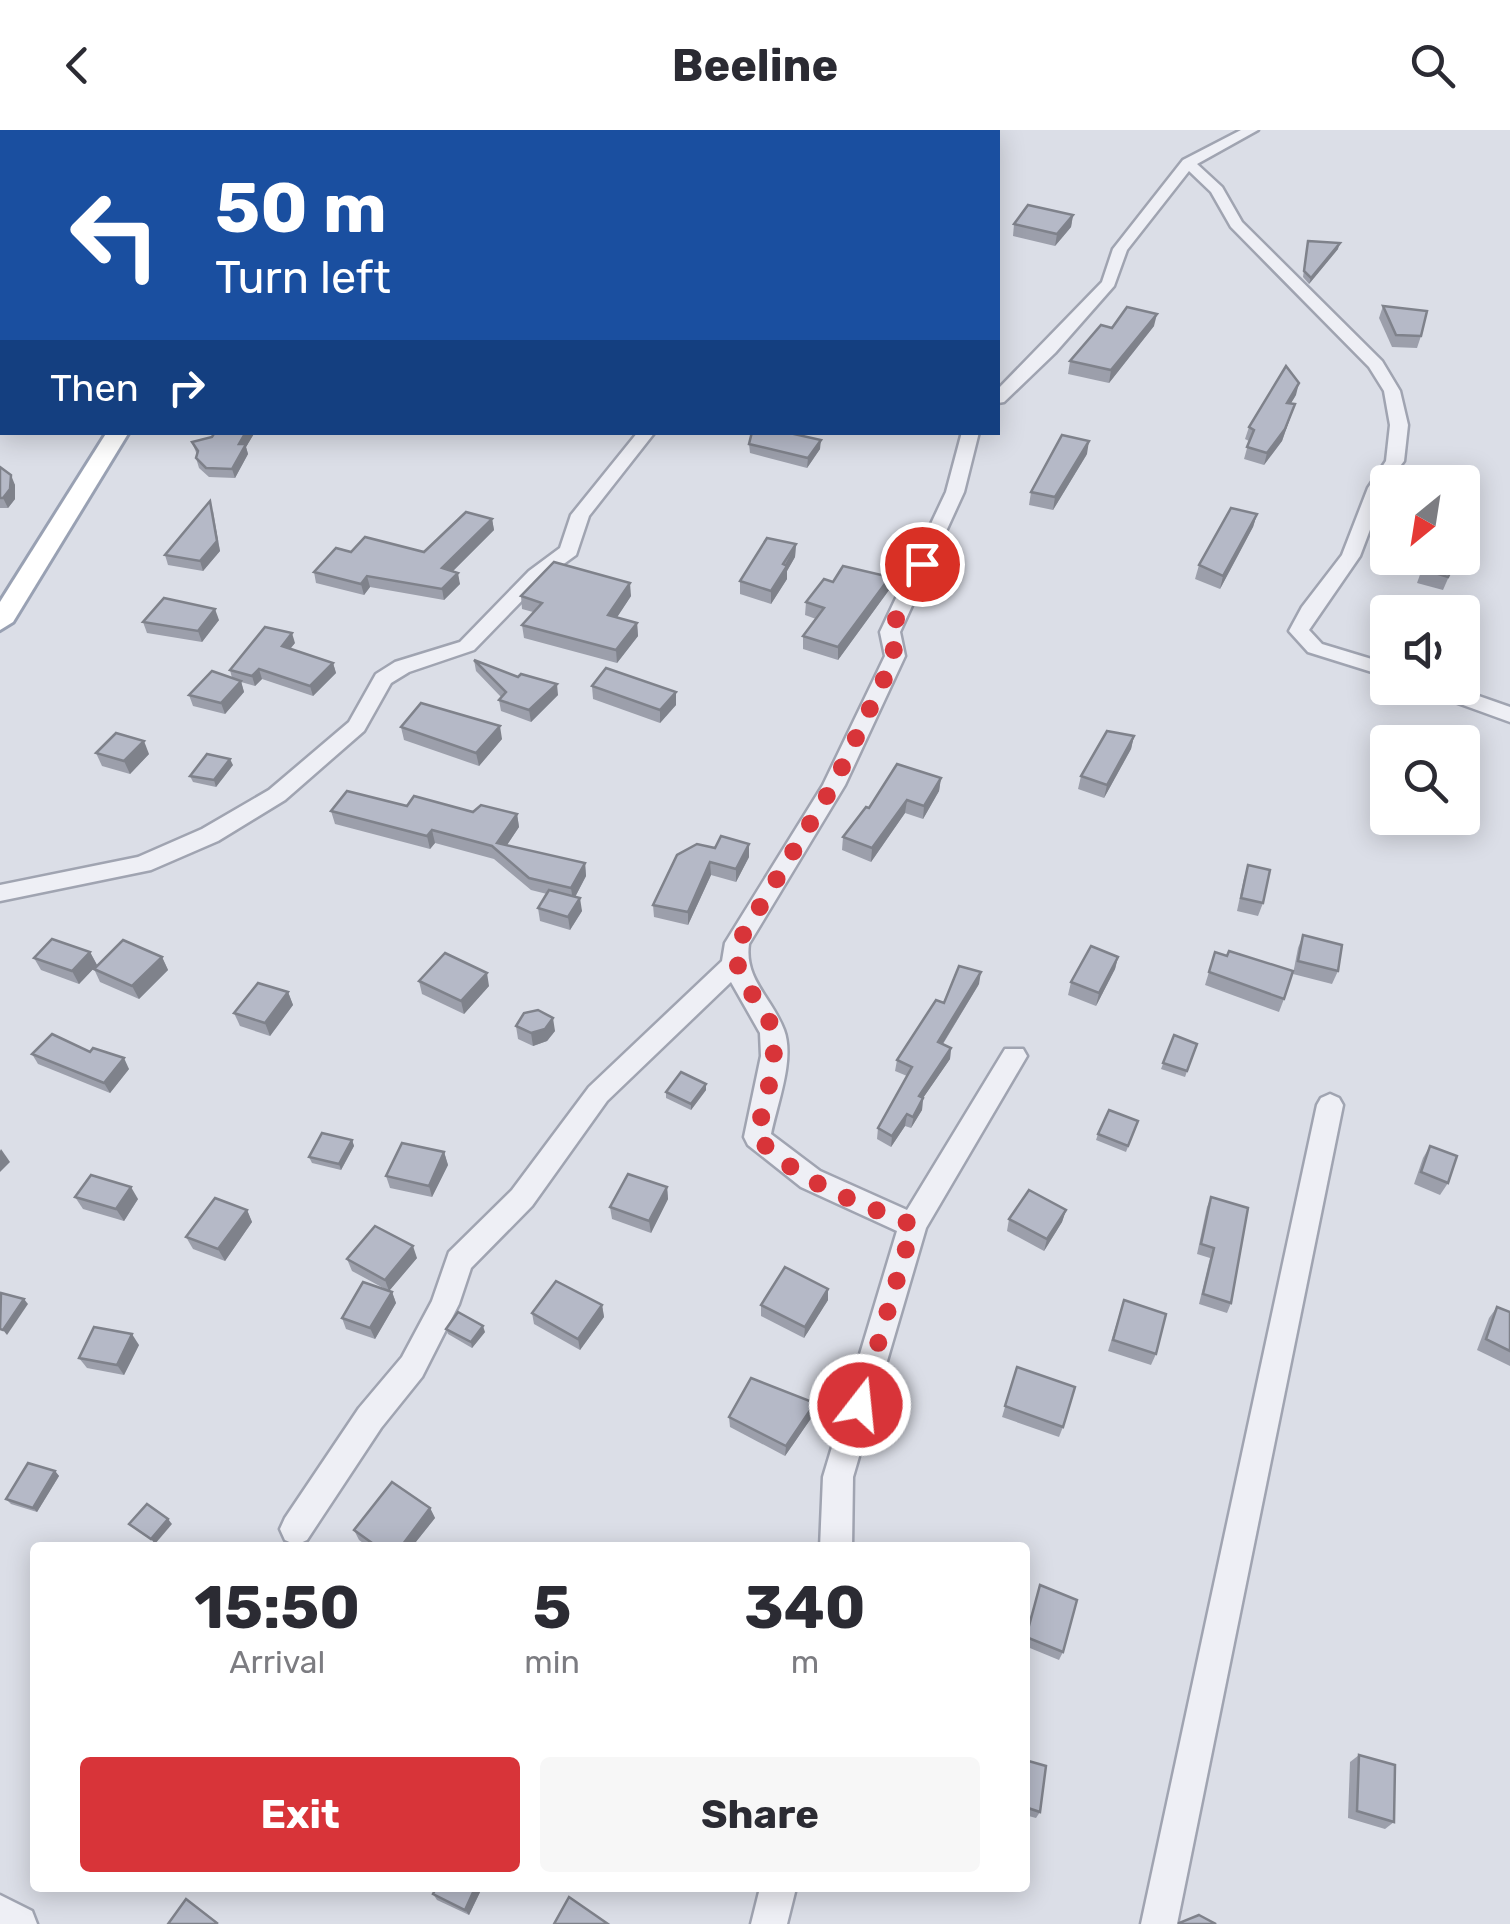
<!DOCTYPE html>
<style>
body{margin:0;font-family:Rubik,sans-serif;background:#f7f7f7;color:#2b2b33;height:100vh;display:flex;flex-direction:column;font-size:38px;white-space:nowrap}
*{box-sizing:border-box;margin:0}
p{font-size:32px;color:#7c7c81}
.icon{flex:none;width:55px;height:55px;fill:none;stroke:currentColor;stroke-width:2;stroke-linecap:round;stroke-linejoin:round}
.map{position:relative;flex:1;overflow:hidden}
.panel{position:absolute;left:30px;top:1412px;width:1000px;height:350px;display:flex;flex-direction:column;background:#fff;border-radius:10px;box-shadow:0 5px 25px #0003}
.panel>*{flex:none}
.guide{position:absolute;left:0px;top:0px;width:1000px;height:305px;box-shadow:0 5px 25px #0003;background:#1a4fa0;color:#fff;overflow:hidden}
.needle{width:65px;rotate:210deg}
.controls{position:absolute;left:1370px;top:335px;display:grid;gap:20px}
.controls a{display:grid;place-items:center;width:110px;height:110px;border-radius:10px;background:#fff;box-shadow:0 5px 25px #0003;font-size:50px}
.pin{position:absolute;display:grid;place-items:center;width:85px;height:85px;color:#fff;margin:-42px;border:5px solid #fff;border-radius:50%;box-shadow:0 2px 10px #0007}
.me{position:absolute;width:110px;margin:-55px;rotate:16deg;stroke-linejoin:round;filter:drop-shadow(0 0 8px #0008)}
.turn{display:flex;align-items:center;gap:35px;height:210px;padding:0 50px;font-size:45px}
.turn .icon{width:130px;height:130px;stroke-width:2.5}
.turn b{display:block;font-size:70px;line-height:85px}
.then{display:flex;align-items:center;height:95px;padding:0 50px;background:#0003;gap:20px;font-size:38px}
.eta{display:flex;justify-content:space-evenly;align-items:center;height:170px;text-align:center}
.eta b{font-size:60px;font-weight:700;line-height:70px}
.action{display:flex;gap:20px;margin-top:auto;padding:20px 50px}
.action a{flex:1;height:115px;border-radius:10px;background:#d83439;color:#fff;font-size:40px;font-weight:700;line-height:115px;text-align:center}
.action a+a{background:#f7f7f7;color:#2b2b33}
header{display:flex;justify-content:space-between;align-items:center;height:130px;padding:0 50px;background:#fff;font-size:45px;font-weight:700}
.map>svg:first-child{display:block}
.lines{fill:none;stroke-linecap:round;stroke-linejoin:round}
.stream{stroke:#92a7ca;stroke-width:5}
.minor-casing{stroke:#a0a4b1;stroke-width:5}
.major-casing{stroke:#99a1b3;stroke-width:6}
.minor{fill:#eeeff5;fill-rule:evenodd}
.major{fill:#fff;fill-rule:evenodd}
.wall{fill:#9c9fab}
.shaded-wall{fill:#7f828b}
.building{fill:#b5b9c7;stroke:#7f828b;stroke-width:2.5}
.route{stroke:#d83439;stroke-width:18;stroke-dasharray:0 32.4}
</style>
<header><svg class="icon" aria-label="back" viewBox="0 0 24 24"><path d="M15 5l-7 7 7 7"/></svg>Beeline<svg class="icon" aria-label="search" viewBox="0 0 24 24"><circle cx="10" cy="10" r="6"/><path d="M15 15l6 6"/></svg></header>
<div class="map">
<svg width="1510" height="1794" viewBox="0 0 1510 1794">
<rect width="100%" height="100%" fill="#dbdee7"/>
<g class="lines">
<path class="stream" d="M820 2 838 0"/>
<defs>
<g id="minor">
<path d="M1241 0H1258L1197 34 1222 57 1242 92 1382 231 1400 261 1408 295 1404 331 1388 352 1360 426 1309 500 1322 514 1388 534V547L1308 522 1289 501 1302 477 1342 425 1368 358 1386 331 1390 295 1384 261 1369 237 1231 97 1211 62 1189 41 1127 120 1114 156 1055 223 1004 272 998 273V259L1102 152 1113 119 1183 30Z"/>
<rect x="0" y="92" width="2" height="8"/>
<path d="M638 302H655L589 386 576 425 543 449 474 520 409 542 391 553 364 601 285 670 218 711 151 740 0 771V755L138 727 202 699 269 660 349 592 376 544 395 532 460 512 529 441 560 418 571 385Z"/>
<path d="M962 302H979L964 362 900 502 905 526 845 655 749 814C744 849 772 868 784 900 795 929 777 974 771 1004L820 1041 907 1080 1005 919H1023L1027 926 926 1098 853 1347 852 1418H820L823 1347 897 1101 801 1057 748 1015 744 1007 761 926 760 903 731 852 607 971 532 1076 471 1138 459 1174 422 1247 381 1298 307 1410 296 1415 285 1410 280 1399 285 1388 359 1278 402 1227 432 1171 449 1122 512 1060 589 957 722 831 725 813 823 655 885 526 880 502 946 362Z"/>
<path d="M1427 558H1456L1510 577V592L1430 563Z"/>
<path d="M1330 964 1339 968 1343 975 1177 1794H1141L1317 975 1321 968Z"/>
<path d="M760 1758H796L787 1794H751Z"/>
<path d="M0 1765 32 1781 37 1794H0Z"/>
</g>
<path id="major" d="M107 302H129L13 492 0 500V472Z"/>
</defs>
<use href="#minor" class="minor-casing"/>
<use href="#major" class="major-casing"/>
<use href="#minor" class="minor"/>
<use href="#major" class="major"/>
</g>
<g class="wall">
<path d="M163 0H195V2H164Z"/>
<path d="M1073 85 1071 97 1055 116 1013 106 1014 94Z"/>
<path d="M1308 111 1338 119 1309 154 1303 147Z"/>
<path d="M1383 176 1421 206 1417 218 1392 217 1379 188Z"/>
<path d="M1154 196 1109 253 1068 244 1070 231 1112 198Z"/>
<path d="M1296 265 1290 274H1295L1282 311 1264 335 1244 329 1249 311 1245 309 1249 297Z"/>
<path d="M215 302H255L246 317 248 324 235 348 209 347 199 338 196 328 197 325 192 312 212 307Z"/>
<path d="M749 314 820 319 807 338 750 323Z"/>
<path d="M1087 324 1053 380 1029 375 1031 362Z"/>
<path d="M0 337 15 355V369L8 378H0Z"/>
<path d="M213 381 220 421 203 441 168 435 165 425Z"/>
<path d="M1257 384 1253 397 1220 459 1195 449 1199 435Z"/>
<path d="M492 389 494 400 453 441 460 454 444 470 370 457 364 465 316 453 314 442 351 422H424Z"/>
<path d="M796 414 795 427 787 441V449L771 474 740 464V451Z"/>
<path d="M1457 428 1443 460 1417 453 1422 439Z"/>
<path d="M833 452 889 460 838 530 803 519V506L816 489 805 485 806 472Z"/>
<path d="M521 466H631L617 487 637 493 638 506 617 533 524 508 522 495 533 482 522 479Z"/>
<path d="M219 490 202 512 147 503 143 492Z"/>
<path d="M295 513 290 519 333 533 336 543 313 566 262 549 255 556 241 552 244 562 225 584 193 576 189 565 232 548 230 540Z"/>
<path d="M474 530 558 565 531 592 501 581 499 570 501 567 476 541Z"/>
<path d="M592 556 676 575 660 593 593 569Z"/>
<path d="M401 597 502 609 479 636 404 610Z"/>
<path d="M1134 606 1131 619 1104 668 1078 659 1081 646Z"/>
<path d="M96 623 149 624 130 644 102 636Z"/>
<path d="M233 635 216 657 193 652 190 646Z"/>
<path d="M941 648 939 661 923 689 905 683 871 732 842 720 843 707 869 678Z"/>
<path d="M407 676 517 684 519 697 507 715 585 733 586 746 575 767 582 781 570 800 540 791 538 778 547 764 531 760 494 729 435 713 430 719 335 694 331 681Z"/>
<path d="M677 725 749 727 736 752 711 745 688 795 654 787 653 775Z"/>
<path d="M1248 735 1263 773 1258 786 1237 781 1244 748Z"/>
<path d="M1303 805 1338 841 1332 854 1293 844 1298 818Z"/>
<path d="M90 822 97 835 79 854 41 840 34 828Z"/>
<path d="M1215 822 1284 869 1279 882 1205 855Z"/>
<path d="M162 827 168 840 139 869 100 852 94 839Z"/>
<path d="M1118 827 1115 839 1096 876 1068 865 1071 852Z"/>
<path d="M419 851 489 856 464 884 422 864Z"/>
<path d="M979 854 943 914 951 918 950 929 923 968 922 980 911 998 905 996 891 1017 877 1009 878 998 907 946 895 941 897 930 944 873Z"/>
<path d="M288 862 293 875 270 906 240 896 234 883Z"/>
<path d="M516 896 555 901 547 911 533 916 518 909Z"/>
<path d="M1174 905 1197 914 1185 947 1161 939Z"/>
<path d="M90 922 129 939 110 963 38 934 32 924Z"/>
<path d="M706 960 691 980 666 968V962Z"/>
<path d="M1138 991 1126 1022 1096 1010 1098 1004Z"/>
<path d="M352 1010 354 1016 341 1040 312 1033 309 1027Z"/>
<path d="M1430 1016 1448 1053 1440 1065 1414 1054 1423 1028Z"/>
<path d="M444 1022 448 1035 432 1067 390 1058 386 1046Z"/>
<path d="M667 1057 668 1069 651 1103 612 1089 610 1077Z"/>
<path d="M75 1067 138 1069 124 1091 83 1079Z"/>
<path d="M1211 1067 1231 1173 1227 1183 1199 1174 1210 1128 1197 1124 1207 1077Z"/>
<path d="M247 1080 252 1092 225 1131 193 1119 186 1107Z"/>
<path d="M1066 1080 1062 1092 1044 1121 1007 1101 1009 1089Z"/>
<path d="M417 1128 389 1161 392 1162 396 1173 375 1209 346 1199 342 1188 387 1160 352 1141 347 1129Z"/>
<path d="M828 1159V1170L804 1208 761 1186V1175Z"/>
<path d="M1124 1170 1156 1224 1151 1235 1108 1221Z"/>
<path d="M602 1175 604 1187 580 1220 534 1194 532 1183Z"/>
<path d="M1497 1177 1510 1182V1236L1477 1220 1489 1188Z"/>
<path d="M446 1199 485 1202 472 1218 448 1204Z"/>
<path d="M139 1215 124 1245 87 1238 79 1228Z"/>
<path d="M1017 1237 1063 1297 1059 1307 1002 1287Z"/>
<path d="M814 1284 785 1326 730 1297 729 1287Z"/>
<path d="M55 1341 59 1346 37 1382 11 1374 6 1369Z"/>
<path d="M430 1378 435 1388 411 1418H370L359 1410 354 1400Z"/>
<path d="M1040 1455 1063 1522 1059 1530 1025 1516V1505Z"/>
<path d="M1359 1625 1394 1692 1385 1699 1348 1688 1350 1632Z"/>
<path d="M1025 1630 1040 1682 1036 1688 1025 1685Z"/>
<path d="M436 1758H482L469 1785 437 1770 433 1764Z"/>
</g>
<g class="shaded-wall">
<path d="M1073 85 1071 97 1055 116 1057 104Z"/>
<path d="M1340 113 1338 119 1309 154 1311 148Z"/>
<path d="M1157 184 1154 196 1109 253 1111 240Z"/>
<path d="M1299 253 1296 265 1284 285 1287 273Z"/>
<path d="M1295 274 1282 311 1264 335 1267 323Z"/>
<path d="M246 302H255L246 317 248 324 235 348 232 339 239 314Z"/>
<path d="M821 310 820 319 807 338 808 328Z"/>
<path d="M1089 311 1087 324 1053 380 1055 367Z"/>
<path d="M11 345 15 355V369L8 378 3 368Z"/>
<path d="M210 371 220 421 203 441 200 431Z"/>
<path d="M1257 384 1253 397 1220 459 1223 446Z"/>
<path d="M492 389 494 400 445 449 442 438Z"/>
<path d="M796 414 795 427 787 441V449L771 474V461Z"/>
<path d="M458 443 460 454 444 470 442 459Z"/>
<path d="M367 446 370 457 364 465 361 454Z"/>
<path d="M890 447 889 460 838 530V517Z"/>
<path d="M630 453 631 466 610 498 608 485Z"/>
<path d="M215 479 219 490 202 512 198 501Z"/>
<path d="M637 493 638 506 617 533 616 520Z"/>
<path d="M292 503 295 513 284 526 282 516Z"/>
<path d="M333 533 336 543 313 566 310 556Z"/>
<path d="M259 539 262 549 255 556 252 546Z"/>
<path d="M241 551 244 562 225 584 221 573Z"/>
<path d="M557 554 558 565 531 592 529 580Z"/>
<path d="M676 562V575L660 593V580Z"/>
<path d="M500 596 502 609 479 636 476 623Z"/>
<path d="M1134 606 1131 619 1104 668 1107 655Z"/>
<path d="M144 611 149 624 130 644 124 631Z"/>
<path d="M230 629 233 635 216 657 214 650Z"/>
<path d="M941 648 939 661 923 689 924 676Z"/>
<path d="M907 670 905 683 871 732 872 718Z"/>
<path d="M517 684 519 697 501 724 497 713Z"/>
<path d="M432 700 435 713 430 719 427 706Z"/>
<path d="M749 714V727L736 752V739Z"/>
<path d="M710 732 711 745 688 795V782Z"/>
<path d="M585 733 586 746 573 771 571 758Z"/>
<path d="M580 768 582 781 570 800 568 787Z"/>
<path d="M90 822 97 835 79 854 72 841Z"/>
<path d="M162 827 168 840 139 869 132 856Z"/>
<path d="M1118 827 1115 839 1096 876 1099 863Z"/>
<path d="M981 842 979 854 937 923 938 912Z"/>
<path d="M487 843 489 856 464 884 461 871Z"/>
<path d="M288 862 293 875 270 906 265 893Z"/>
<path d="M553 888 555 901 547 911 533 916 531 903Z"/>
<path d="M951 918 950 929 923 968 922 980 911 998 919 966Z"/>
<path d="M124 928 129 939 110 963 104 953Z"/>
<path d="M706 954V960L691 980V974Z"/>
<path d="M907 984 905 996 891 1017 892 1006Z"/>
<path d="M352 1010 354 1016 341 1040 339 1034Z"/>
<path d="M1 1019 10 1032 0 1042V1021Z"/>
<path d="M444 1022 448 1035 432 1067 429 1056Z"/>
<path d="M131 1057 138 1069 124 1091 116 1079Z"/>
<path d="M667 1057 668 1069 651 1103 649 1091Z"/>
<path d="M247 1080 252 1092 225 1131 218 1119Z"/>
<path d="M1066 1080 1062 1092 1044 1121 1047 1109Z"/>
<path d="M413 1116 417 1128 389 1161 385 1150Z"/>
<path d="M828 1159V1170L804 1208 805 1197Z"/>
<path d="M392 1162 396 1173 375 1209 370 1198Z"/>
<path d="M24 1169 28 1174 7 1205 3 1200Z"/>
<path d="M602 1175 604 1187 580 1220 578 1209Z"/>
<path d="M483 1196 485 1202 472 1218 471 1212Z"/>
<path d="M132 1204 139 1215 124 1245 117 1235Z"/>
<path d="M815 1273 814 1284 785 1326 786 1316Z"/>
<path d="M55 1341 59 1346 37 1382 33 1378Z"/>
<path d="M430 1378 435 1388 411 1418H400Z"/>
<path d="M168 1389 172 1394 155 1414 151 1409Z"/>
<path d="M475 1758H482L469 1785 465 1780Z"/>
</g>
<g class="building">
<path d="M0 0H78V2H2V6H0Z"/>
<path d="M238 0H260L259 2H225Z"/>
<path d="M270 0H296L298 2H272Z"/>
<path d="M415 0H483L484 1 416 2Z"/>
<path d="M1028 75 1073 85 1057 104 1014 94Z"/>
<path d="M1308 111 1340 113 1311 148 1304 141Z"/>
<path d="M1383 176 1427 181 1421 206 1396 205Z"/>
<path d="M1127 177 1157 184 1111 240 1070 231 1101 195 1112 198Z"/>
<path d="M1286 236 1299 253 1287 273 1295 274 1285 299 1267 323 1247 317 1254 300 1249 297Z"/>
<path d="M215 302H246L239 314H246L232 339 206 338 196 328 198 321 192 312 212 307Z"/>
<path d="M752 302H785L821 310 808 328 749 314Z"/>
<path d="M1062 305 1089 311 1055 367 1031 362Z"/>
<path d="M0 337 11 345 10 359 3 368H0Z"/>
<path d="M210 371 217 411 200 431 165 425Z"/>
<path d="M1231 378 1257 384 1223 446 1199 435Z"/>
<path d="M466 382 492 389 442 438 458 443 442 459 367 446 361 454 314 442 336 418 351 422 365 407 424 422Z"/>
<path d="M767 408 796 414 783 434 787 436 771 461 740 451Z"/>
<path d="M1428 428H1457L1448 447 1422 439Z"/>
<path d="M554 432 630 453 608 485 637 493 616 520 522 495 542 473 521 466Z"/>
<path d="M843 436 890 447 838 517 803 506 824 478 806 472 824 449 833 452Z"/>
<path d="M164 468 215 479 198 501 143 492Z"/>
<path d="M265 497 292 503 282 516 333 533 310 556 259 539 252 546 230 540Z"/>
<path d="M474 530 518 547 521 544 557 554 529 580 499 570 506 562Z"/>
<path d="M606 538 676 562 660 580 592 556Z"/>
<path d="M212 541 241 551 221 573 189 565Z"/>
<path d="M421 573 500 596 476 623 401 597Z"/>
<path d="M1107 601 1134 606 1107 655 1081 646Z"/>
<path d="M116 603 144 611 124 631 96 623Z"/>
<path d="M207 624 230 629 214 650 190 646Z"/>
<path d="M897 634 941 648 924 676 907 670 872 718 843 707 866 677 869 678Z"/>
<path d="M347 661 407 676 414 666 473 682 481 675 517 684 497 713 585 733 571 758 529 748 492 716 432 700 427 706 331 681Z"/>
<path d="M721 706 749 714 736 739 710 732 688 782 653 775 677 725 697 714 715 718Z"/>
<path d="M1248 735 1270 740 1263 773 1241 768Z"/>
<path d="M549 760 580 768 568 787 538 778Z"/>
<path d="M1303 805 1342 815 1338 841 1298 831Z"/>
<path d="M52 809 90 822 72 841 34 828Z"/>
<path d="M123 810 162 827 132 856 94 839Z"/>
<path d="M1091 816 1118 827 1099 863 1071 852Z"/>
<path d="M1229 821 1293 841 1284 869 1209 842 1215 822 1227 826Z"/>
<path d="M445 823 487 843 461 871 419 851Z"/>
<path d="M959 836 981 842 938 912 951 918 919 966 923 968 913 987 907 984 892 1006 878 998 912 937 897 930 936 870 944 873Z"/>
<path d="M258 853 288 862 265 893 234 883Z"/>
<path d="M538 880 553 888 545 899 531 903 516 896 524 883Z"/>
<path d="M52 904 90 922 93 918 124 928 104 953 32 924Z"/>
<path d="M1174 905 1197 914 1187 941 1163 933Z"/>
<path d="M681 942 706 954 691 974 666 962Z"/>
<path d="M1109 980 1138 991 1128 1016 1098 1004Z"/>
<path d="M322 1003 352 1010 339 1034 309 1027Z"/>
<path d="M402 1013 444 1022 429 1056 386 1046Z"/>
<path d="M1430 1016 1457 1026 1448 1053 1421 1042Z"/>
<path d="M628 1044 667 1057 649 1091 610 1077Z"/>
<path d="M91 1045 131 1057 116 1079 75 1067Z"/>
<path d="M1029 1060 1066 1080 1047 1109 1009 1089Z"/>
<path d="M1211 1067 1248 1078 1231 1173 1203 1164 1214 1118 1201 1114Z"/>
<path d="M215 1068 247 1080 218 1119 186 1107Z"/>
<path d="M375 1096 413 1116 385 1150 347 1129Z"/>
<path d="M785 1137 828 1159 805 1197 761 1175Z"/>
<path d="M556 1151 602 1175 578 1209 532 1183Z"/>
<path d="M363 1152 392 1162 370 1198 342 1188Z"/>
<path d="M1 1163 24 1169 3 1200 0 1199Z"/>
<path d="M1124 1170 1166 1184 1156 1224 1113 1210Z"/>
<path d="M1497 1177 1510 1182V1221L1486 1209Z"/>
<path d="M458 1182 483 1196 471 1212 446 1199Z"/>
<path d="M94 1197 132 1204 117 1235 79 1228Z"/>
<path d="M1017 1237 1075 1257 1063 1297 1005 1276Z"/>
<path d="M751 1248 815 1273 786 1316 729 1287Z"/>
<path d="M28 1333 55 1341 33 1378 6 1369Z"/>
<path d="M392 1352 430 1378 400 1418H379L354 1400Z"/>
<path d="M147 1374 168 1389 151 1409 129 1394Z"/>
<path d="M1040 1455 1077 1470 1063 1522 1026 1507Z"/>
<path d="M1359 1625 1395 1635 1394 1692 1357 1681Z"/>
<path d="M1025 1630 1046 1636 1040 1682 1025 1677Z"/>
<path d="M436 1758H475L465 1780 433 1764Z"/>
<path d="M569 1767 608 1794H554Z"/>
<path d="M186 1769 217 1793 216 1794H168Z"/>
<path d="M1199 1785 1216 1794H1179V1793Z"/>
</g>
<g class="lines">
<path class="route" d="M860 1275 913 1095C855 1071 800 1054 757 1007 762 976 778 937 773 905 767 867 730 857 738 813L834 654 895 526 890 502 922 434"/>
</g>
</svg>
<div class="controls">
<a><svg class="needle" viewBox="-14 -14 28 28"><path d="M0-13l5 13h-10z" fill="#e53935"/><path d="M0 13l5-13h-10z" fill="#7c7c81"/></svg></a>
<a><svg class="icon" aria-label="sound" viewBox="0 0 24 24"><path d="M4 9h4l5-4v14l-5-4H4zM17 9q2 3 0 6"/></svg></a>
<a><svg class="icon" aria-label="search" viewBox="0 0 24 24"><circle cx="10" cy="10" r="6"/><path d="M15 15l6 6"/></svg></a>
</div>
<div class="pin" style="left:922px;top:434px;background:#d93025"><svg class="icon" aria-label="arrive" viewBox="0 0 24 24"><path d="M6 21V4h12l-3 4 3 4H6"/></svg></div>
<svg class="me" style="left:860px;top:1275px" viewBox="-20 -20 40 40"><circle r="17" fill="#d83439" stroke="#fff" stroke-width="3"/><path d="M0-11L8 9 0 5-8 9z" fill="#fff"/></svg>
<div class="guide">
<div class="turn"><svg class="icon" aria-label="left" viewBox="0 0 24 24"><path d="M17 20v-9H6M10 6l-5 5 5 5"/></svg><div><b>50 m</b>Turn left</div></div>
<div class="then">Then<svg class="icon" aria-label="right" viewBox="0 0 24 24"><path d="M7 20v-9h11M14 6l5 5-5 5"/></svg></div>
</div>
<section class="panel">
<div class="eta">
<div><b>15:50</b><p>Arrival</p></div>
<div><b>5</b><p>min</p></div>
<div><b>340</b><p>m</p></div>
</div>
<div class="action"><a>Exit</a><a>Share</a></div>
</section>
</div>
